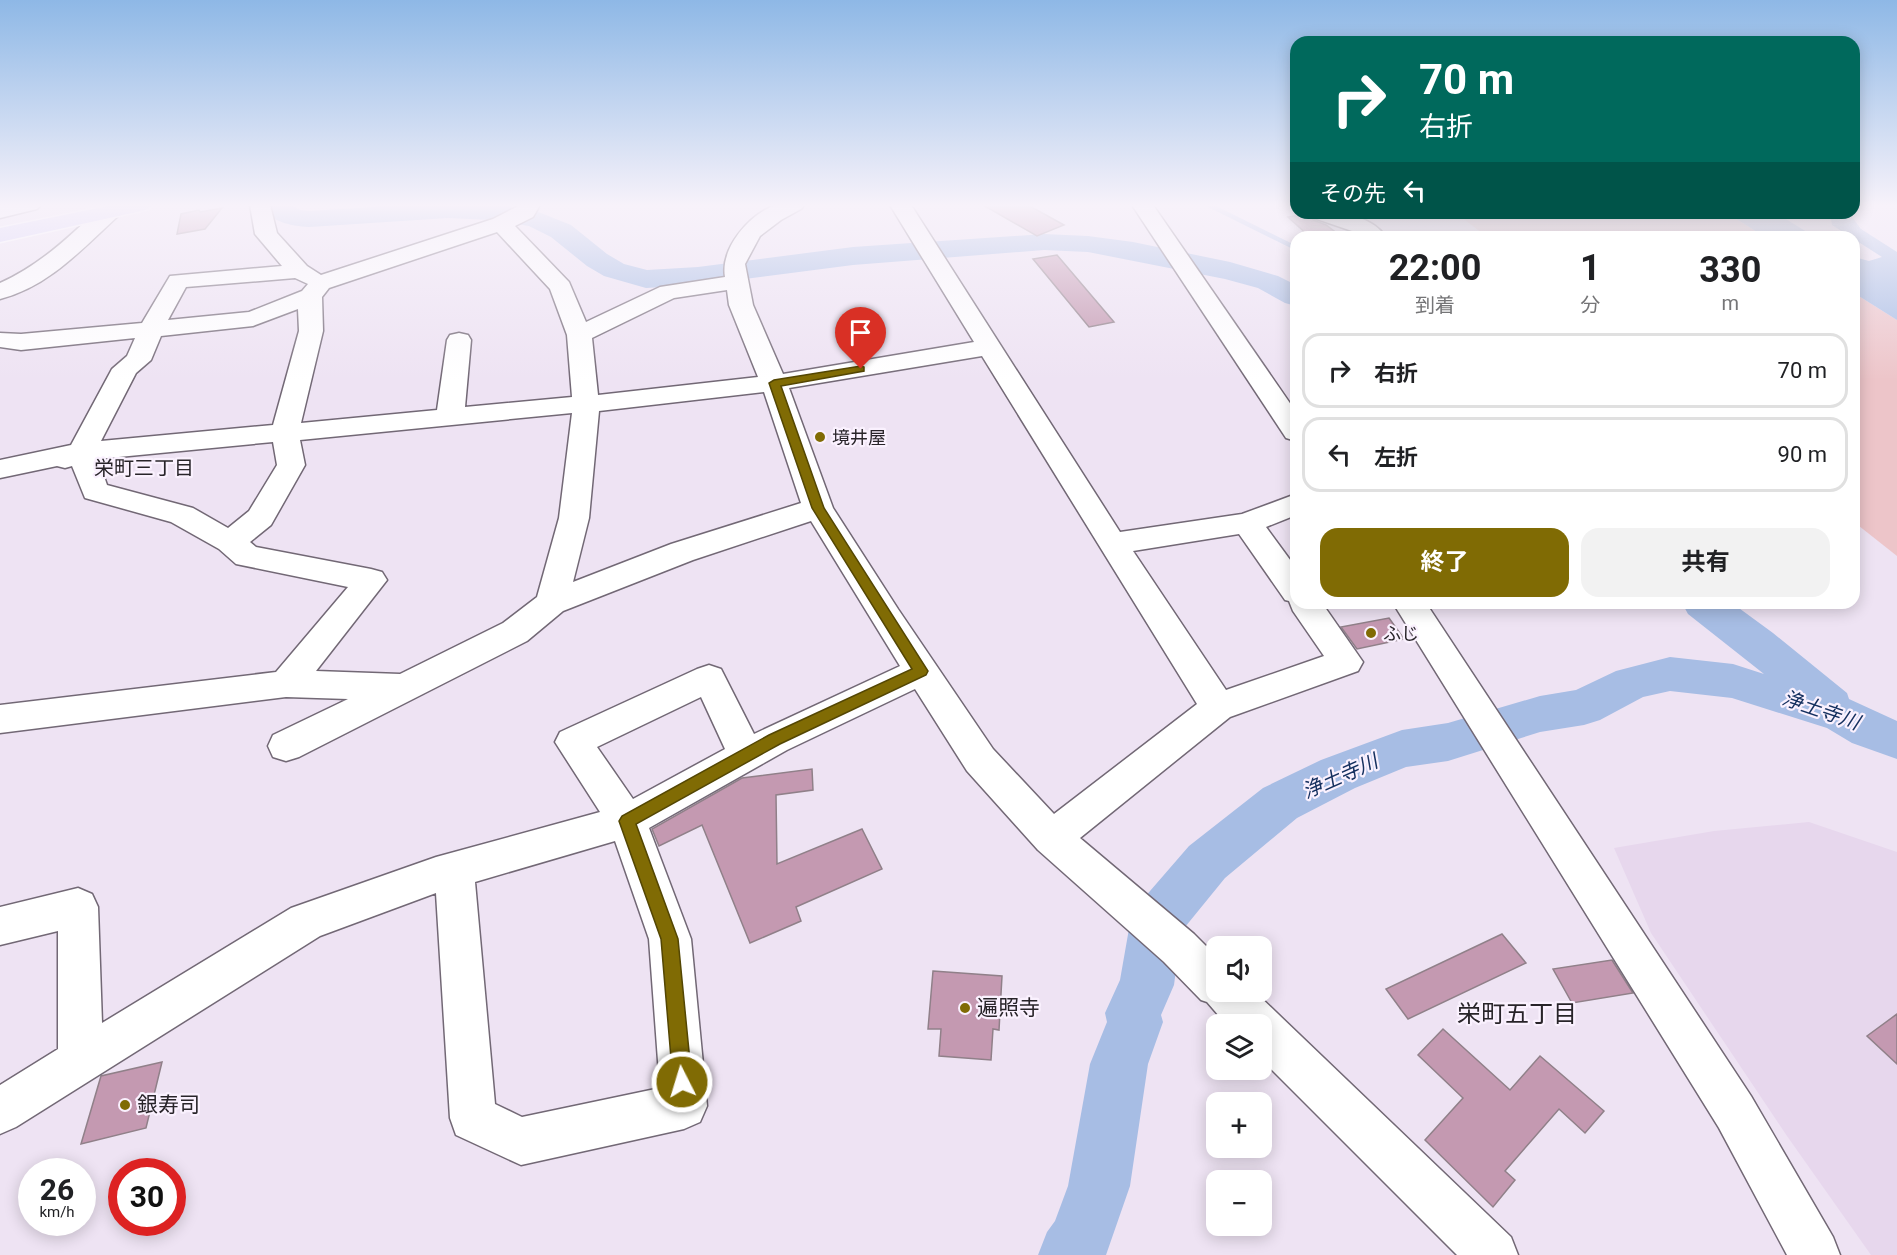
<!DOCTYPE html>
<html lang="ja">
<meta charset="utf-8">
<style>
body{margin:0;font-family:Roboto,"Noto Sans JP",sans-serif;background:#f2f2f2;color:#202124;height:100vh;display:flex;flex-direction:column;font-size:22px;white-space:nowrap}
*{box-sizing:border-box;margin:0}
p{font-size:20px;color:#757577}
.icon{flex:none;width:33px;height:33px;fill:none;stroke:currentColor;stroke-width:2;stroke-linecap:round;stroke-linejoin:round}
.map{position:relative;flex:1;overflow:hidden}
.details{position:absolute;left:1290px;top:231px;width:570px;height:378px;display:flex;flex-direction:column;background:#fff;border-radius:18px;box-shadow:0 3px 15px #0003}
.details>*{flex:none}
.guide{position:absolute;left:1290px;top:36px;width:570px;height:183px;border-radius:18px;box-shadow:0 3px 15px #0003;background:#00695c;color:#fff;overflow:hidden}
.tools{position:absolute;left:1206px;top:936px;display:grid;gap:12px}
.tools a{display:grid;place-items:center;width:66px;height:66px;border-radius:12px;background:#fff;box-shadow:0 3px 15px #0003;font-size:30px}
.speed{position:absolute;left:18px;top:1158px;display:flex;gap:12px;font-size:30px;font-weight:700;text-align:center}
.speed>*{display:grid;place-content:center;width:78px;height:78px;border-radius:50%;background:#fff;box-shadow:0 3px 15px #0003;line-height:1}
.speed small{font-size:15px;font-weight:400}
.speed .limit{border:9px solid #d22;background:#fff;color:#111}
.pin{position:absolute;display:grid;place-items:center;width:51px;height:51px;color:#fff;margin:-62px -26px;border-radius:50% 50% 50% 0;rotate:-45deg;box-shadow:0 0 6px #0007}
.pin .icon{rotate:45deg}
.me{position:absolute;width:66px;margin:-33px;rotate:355deg;stroke-linejoin:round;filter:drop-shadow(0 0 4px #0008)}
.turn{display:flex;align-items:center;gap:21px;height:126px;padding:0 30px;font-size:27px}
.turn .icon{width:78px;height:78px;stroke-width:2.5}
.turn b{display:block;font-size:42px;line-height:51px}
.then{display:flex;align-items:center;height:57px;padding:0 30px;background:#0003;gap:12px;font-size:22px}
.eta{display:flex;justify-content:space-evenly;align-items:center;height:102px;text-align:center}
.eta b{font-size:36px;font-weight:700;line-height:42px}
.button{display:flex;gap:12px;margin-top:auto;padding:12px 30px}
.button a{flex:1;height:69px;border-radius:18px;background:#806b04;color:#fff;font-size:24px;font-weight:700;line-height:69px;text-align:center}
.button a+a{background:#f2f2f2;color:#202124}
ul{padding:0;list-style:none}
li{display:flex;align-items:center;gap:18px;height:75px;margin:0 12px 9px;padding:0 18px;border:3px solid #e0e0e0;border-radius:18px}
li div{flex:1}
li b{display:block;font-size:22px}
li em{font-style:normal}
.map>svg:first-child{display:block}
.built{fill:#e7d7ed}
.green{fill:#edc5c9}
.water{fill:#a7bde4}
.lines{fill:none;stroke-linecap:round;stroke-linejoin:round}
.stream{stroke:#a7bde4;stroke-width:4.5}
.river{fill:#a7bde4;fill-rule:evenodd}
.building{fill:#c499b1;stroke:#908089;stroke-width:1.5}
.minor-casing{stroke:#726875;stroke-width:3}
.major-casing{stroke:#fff;stroke-width:3}
.minor{fill:#fff;fill-rule:evenodd}
.major{fill:#d3cefb;fill-rule:evenodd}
.route{fill:#806b04;stroke:#534603;stroke-width:1.5}
.poi-dot{fill:#806b04;stroke:#faf1fe;stroke-width:2}
.labels{text-anchor:middle;dominant-baseline:central;stroke-width:4.5;stroke-linejoin:round;paint-order:stroke}
.poi-label{font-size:18px;fill:#282429;stroke:#faf1fe;text-anchor:start}
.neighbourhood-label{font-size:20px;fill:#282429;stroke:#faf1fe}
.water-label{font-size:20px;font-style:italic;fill:#163160;stroke:#faf1fe}
.near-poi-label{font-size:21px;fill:#282429;stroke:#faf1fe;text-anchor:start}
.near-neighbourhood-label{font-size:24px;fill:#282429;stroke:#faf1fe}
</style>
<div class="map">
<svg width="1897" height="1255" viewBox="0 0 1897 1255">
<rect width="100%" height="100%" fill="#eee3f3"/>
<path class="built" d="M1809 822 1897 852V1255H1871L1787 1136 1651 933 1614 848 1714 831Z"/>
<g class="green">
<path d="M1456 213H1727L1765 237H1487Z"/>
<path d="M1854 293 1897 320V556L1854 522Z"/>
</g>
<g class="water">
<path d="M1727 213H1776L1815 237H1765Z"/>
<path d="M1830 213H1849L1861 229 1897 252V320L1854 293V257L1869 261 1882 257 1832 225Z"/>
</g>
<g class="lines">
<path class="stream" d="M1209 205 1296 248"/>
<g class="river">
<path d="M261 205H291L300 210 309 211 406 205H497L536 211 571 225 607 254 624 264 647 270 698 267 853 247 1044 234 1088 236 1133 242 1230 262 1278 276 1296 285V306L1285 303 1258 288 1225 279 1088 252 1044 250 853 265 698 285 646 288 604 276 587 266 551 237 529 226 492 220 448 218 309 227C291 226 270 222 261 205Z"/>
<path d="M1682 603H1732L1773 633 1847 693 1849 699 1897 721V759L1852 743 1827 728 1732 698 1670 691 1643 697 1600 720 1584 725 1540 732 1448 761 1406 767 1355 788 1297 818 1225 878 1181 932 1174 985 1161 1015 1163 1022 1148 1064 1130 1186 1106 1255H1038L1047 1232 1055 1221 1068 1186 1090 1064 1107 1022 1105 1013 1120 980 1130 923 1137 906 1189 846 1263 788 1321 760 1402 730 1448 723 1540 696 1576 690 1616 671 1670 657 1733 664 1764 674 1688 614Z"/>
</g>
</g>
<g class="building">
<path d="M983 205H1028L1064 225 1037 236Z"/>
<path d="M222 208 205 229 177 234 181 214 199 210 200 212Z"/>
<path d="M1309 214 1313 220 1326 225 1342 237H1310L1288 217Z"/>
<path d="M1057 255 1114 322 1089 327 1033 259Z"/>
<path d="M1389 618 1404 639 1357 649 1341 627Z"/>
<path d="M812 769 813 790 776 795 777 864 862 829 882 869 796 907 801 921 750 943 702 825 659 846 652 829 742 778Z"/>
<path d="M1502 934 1526 963 1408 1019 1386 989Z"/>
<path d="M1612 960 1633 993 1572 1003 1553 969Z"/>
<path d="M933 971 1002 976 999 1030 993 1029 991 1060 939 1056 941 1029H928Z"/>
<path d="M1897 1014V1064L1867 1036Z"/>
<path d="M1443 1029 1510 1090 1540 1056 1604 1111 1585 1133 1559 1109 1505 1171 1515 1180 1493 1207 1425 1140 1463 1098 1418 1055Z"/>
<path d="M162 1062 146 1128 81 1144 101 1076Z"/>
</g>
<g class="lines">
<defs>
<g id="minor">
<path d="M4 205H41L37 209 0 218V206Z"/>
<path d="M250 205H270L277 233 307 266 321 275 493 219 520 205H540L533 217 515 226 569 282 586 322 660 287 725 277C720 249 749 214 776 205 784 203 796 205 804 205L801 209 781 220 760 236 745 264 753 305 783 374 974 342 890 205H911L1120 532 1242 514 1296 494V515L1266 527 1296 568V603H1322L1363 662 1358 671 1230 717 1080 838 1194 934 1216 956V992H1255L1511 1237 1518 1255H1457L1262 1060V1024H1226L1207 1002 1201 1000 1164 962 1038 850 967 771 915 689 787 750 649 828 691 939 707 1106 700 1122 684 1129 521 1165 456 1135 450 1118 436 893 320 936 16 1127 0 1134V1085L58 1049V931L0 945V907L78 888 92 894 98 907 102 1023 291 908 436 857 600 812 555 742 560 732 697 669 709 665 721 669 754 734 900 666 811 521 693 560 563 611 527 641 299 757 286 761 273 757 268 746 273 735 348 699 286 697 0 733V705L276 672 348 587 236 564 219 549 171 522 85 498 72 466 65 468 57 466 0 478V460L71 445 112 369 127 356 135 338 21 350 0 347V333L21 334 142 323 170 276 282 266 255 234ZM497 232 550 289 567 335 572 397 465 407 471 340 468 335 459 333 450 335 447 340 437 410 301 423 323 331 322 297 329 288ZM295 278 308 284 302 291 249 312 168 320 186 287ZM727 290 729 305 758 377 598 395 592 338 674 298ZM298 309 299 331 273 425 101 441 136 373 151 360 161 336 253 326ZM982 356 1197 704 1054 814 993 749 898 609 833 508 789 388ZM764 392 801 503 671 544 573 582 589 518 599 411ZM572 413 559 518 537 597 503 623 400 674 316 671 387 580 382 572 371 569 256 547 250 542 271 525 305 465 300 440ZM273 442 277 465 249 511 228 528 193 508 107 485 98 459ZM1239 534 1285 600 1289 601 1293 611 1324 656 1226 690 1133 551ZM701 697 725 749 633 799 597 747ZM615 841 649 939 660 1088 522 1117 495 1104 475 882Z"/>
<path d="M1132 205H1153L1296 412V441L1286 438Z"/>
<path d="M109 206 117 207 120 212 117 217C82 249 48 287 0 299V283C40 265 69 237 101 207Z"/>
<path d="M1311 213C1338 213 1369 213 1386 237H1362L1355 232 1314 218Z"/>
<path d="M1393 603H1426L1751 1096 1833 1237 1840 1255H1787L1719 1128Z"/>
</g>
<path id="major" d="M113 205H152L148 209 141 211 0 242V228Z"/>
</defs>
<use href="#minor" class="minor-casing"/>
<use href="#major" class="major-casing"/>
<use href="#minor" class="minor"/>
<use href="#major" class="major"/>
</g>
<linearGradient id="sky" x2="0" y2="1"><stop stop-color="#8eb8e6"/><stop offset="0.54" stop-color="#f7f2fa"/><stop offset="1" stop-color="#f7f2fa" stop-opacity="0"/></linearGradient>
<rect width="1897" height="380" fill="url(#sky)"/>
<path class="route" d="M861 366 864 367V371L781 386 824 508 928 671 926 675 780 744 636 824 678 939 692 1082 689 1089 682 1092 676 1089 673 1082 661 939 619 821 622 816 769 735 912 669 812 508 769 383 774 380Z"/>
<g class="poi-dot">
<circle cx="820" cy="437" r="6"/>
<circle cx="1371" cy="633" r="6"/>
<circle cx="965" cy="1008" r="6"/>
<circle cx="125" cy="1105" r="6"/>
</g>
<g class="labels">
<g class="poi-label">
<text x="832" y="437">境井屋</text>
<text x="1383" y="633">ふじ</text>
</g>
<g class="neighbourhood-label">
<text x="144" y="468">栄町三丁目</text>
</g>
<g class="water-label">
<text transform="translate(1821 710) rotate(19)">浄土寺川</text>
<text transform="translate(1340 776) rotate(-24)">浄土寺川</text>
</g>
<g class="near-poi-label">
<text x="977" y="1008">遍照寺</text>
<text x="137" y="1105">銀寿司</text>
</g>
<g class="near-neighbourhood-label">
<text x="1517" y="1014">栄町五丁目</text>
</g>
</g>
</svg>
<div class="tools">
<a><svg class="icon" aria-label="sound" viewBox="0 0 24 24"><path d="M4 9h4l5-4v14l-5-4H4zM17 9q2 3 0 6"/></svg></a>
<a><svg class="icon" aria-label="layers" viewBox="0 0 24 24"><path d="M12 4l9 5-9 5-9-5zM3 14l9 5 9-5"/></svg></a>
<a>+</a>
<a>−</a>
</div>
<div class="speed"><div>26<small>km/h</small></div><div class="limit">30</div></div>
<div class="pin" style="left:861px;top:369px;background:#d93025"><svg class="icon" aria-label="arrive" viewBox="0 0 24 24"><path d="M6 21V4h12l-3 4 3 4H6"/></svg></div>
<svg class="me" style="left:682px;top:1082px" viewBox="-20 -20 40 40"><circle r="17" fill="#806b04" stroke="#fff" stroke-width="3"/><path d="M0-11L8 9 0 5-8 9z" fill="#fff"/></svg>
<div class="guide">
<div class="turn"><svg class="icon" aria-label="right" viewBox="0 0 24 24"><path d="M7 20v-9h11M14 6l5 5-5 5"/></svg><div><b>70 m</b>右折</div></div>
<div class="then">その先<svg class="icon" aria-label="left" viewBox="0 0 24 24"><path d="M17 20v-9H6M10 6l-5 5 5 5"/></svg></div>
</div>
<section class="details">
<div class="eta">
<div><b>22:00</b><p>到着</p></div>
<div><b>1</b><p>分</p></div>
<div><b>330</b><p>m</p></div>
</div>
<ul>
<li><svg class="icon" aria-label="right" viewBox="0 0 24 24"><path d="M7 20v-9h11M14 6l5 5-5 5"/></svg><div><b>右折</b></div><em>70 m</em></li>
<li><svg class="icon" aria-label="left" viewBox="0 0 24 24"><path d="M17 20v-9H6M10 6l-5 5 5 5"/></svg><div><b>左折</b></div><em>90 m</em></li>
</ul>
<div class="button"><a>終了</a><a>共有</a></div>
</section>
</div>
